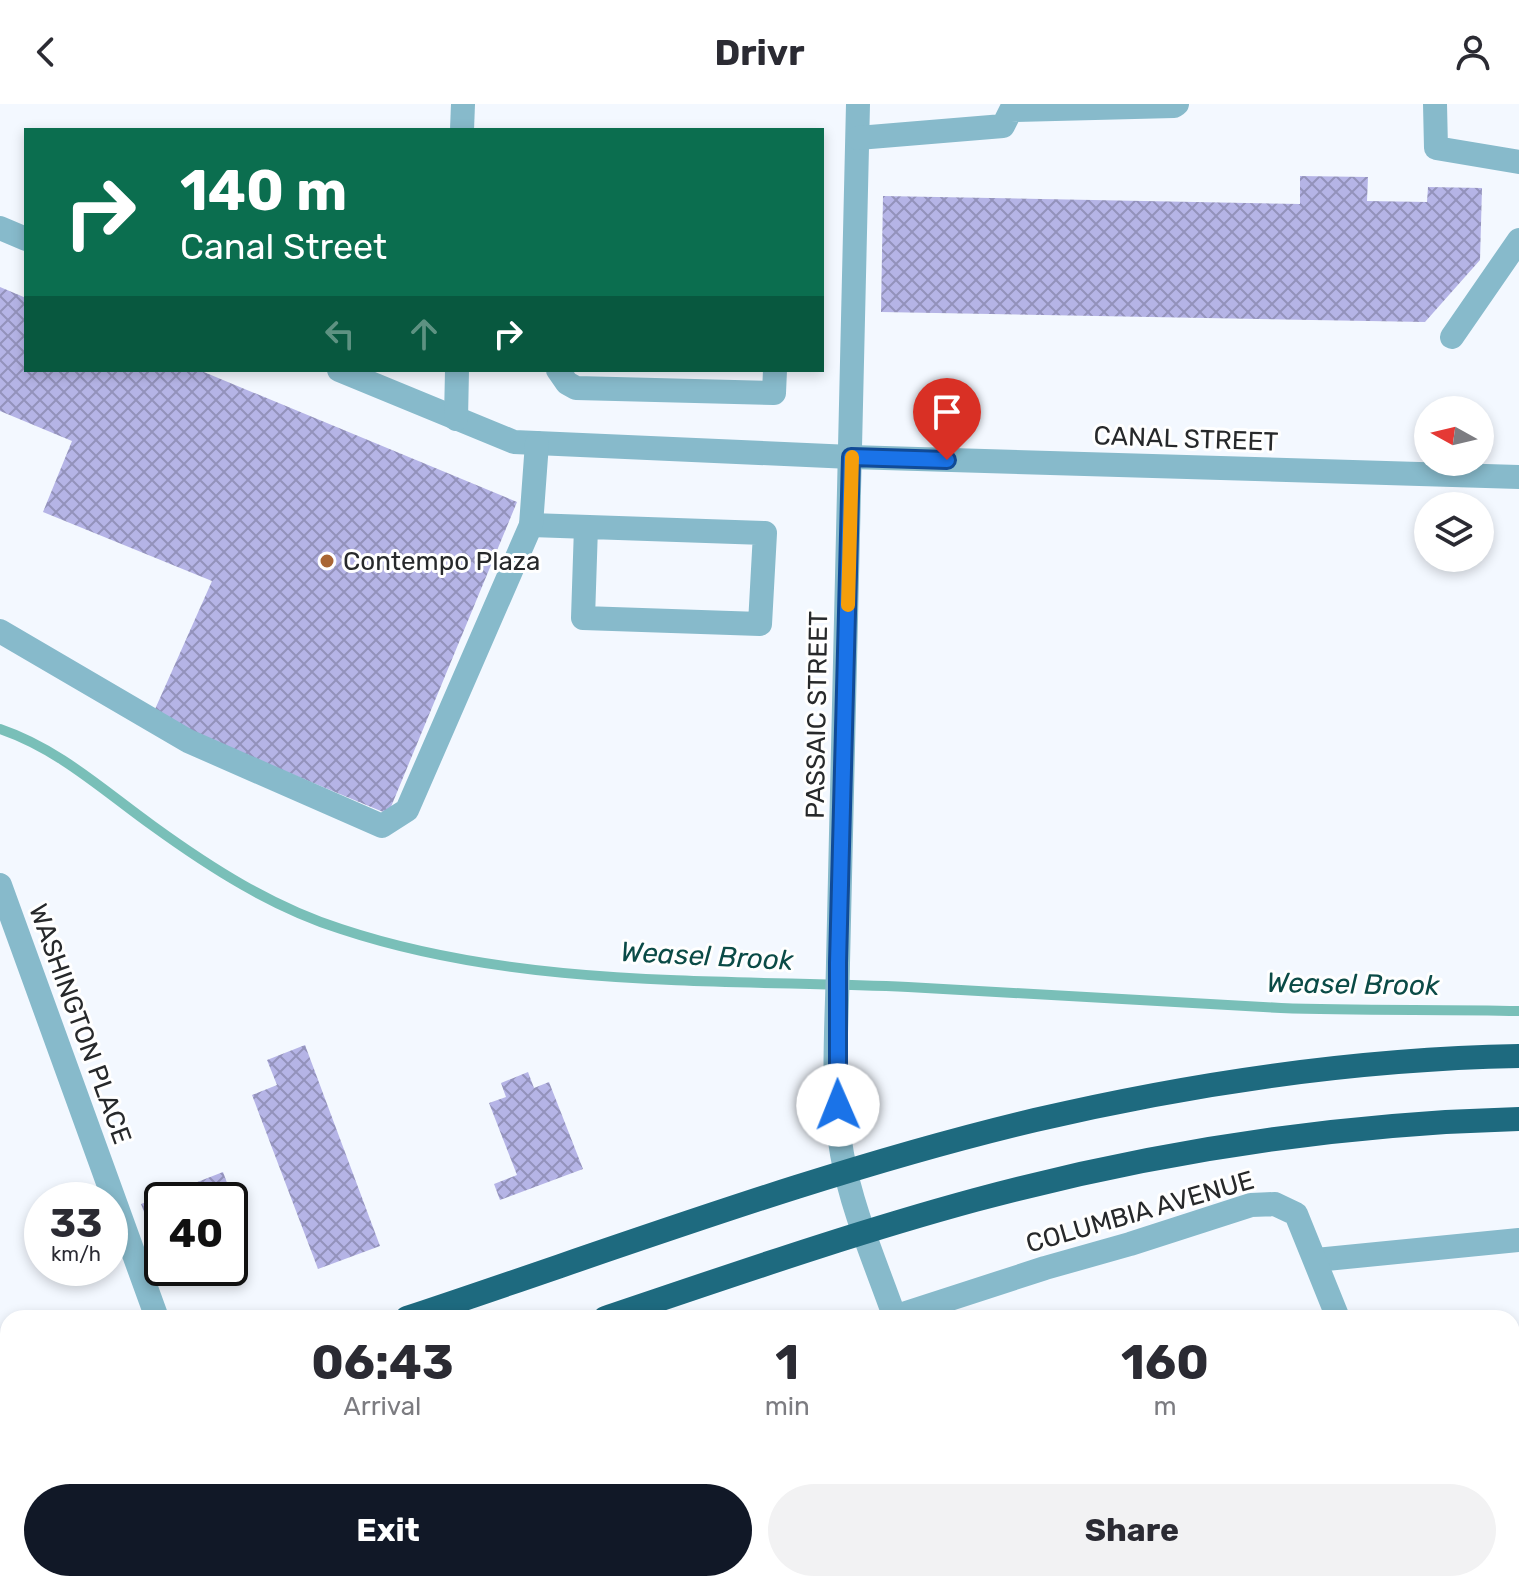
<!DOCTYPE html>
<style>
body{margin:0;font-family:Rubik,sans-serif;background:#f2f2f3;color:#2b2b33;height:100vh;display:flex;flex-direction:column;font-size:30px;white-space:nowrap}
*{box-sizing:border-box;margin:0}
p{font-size:26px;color:#7c7c81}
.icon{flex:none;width:44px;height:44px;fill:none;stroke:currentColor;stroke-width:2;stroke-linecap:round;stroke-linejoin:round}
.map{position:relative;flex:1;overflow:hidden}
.drawer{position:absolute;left:0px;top:1206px;width:1520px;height:282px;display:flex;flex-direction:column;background:#fff;border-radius:24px 24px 0 0;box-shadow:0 4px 12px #0003}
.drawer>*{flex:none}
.guide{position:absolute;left:24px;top:24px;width:800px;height:244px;border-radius:0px;box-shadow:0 4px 12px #0003;background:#0b6e4f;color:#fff;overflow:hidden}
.needle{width:52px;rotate:278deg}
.controls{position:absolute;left:1414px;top:292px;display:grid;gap:16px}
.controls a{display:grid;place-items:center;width:80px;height:80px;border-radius:50%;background:#fff;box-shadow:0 4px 12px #0003;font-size:40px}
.speed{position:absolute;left:24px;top:1078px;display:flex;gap:16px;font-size:40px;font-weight:700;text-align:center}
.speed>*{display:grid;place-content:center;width:104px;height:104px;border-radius:50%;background:#fff;box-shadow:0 4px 12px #0003;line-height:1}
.speed small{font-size:20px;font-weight:400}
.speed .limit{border:4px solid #111;border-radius:12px;background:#fff;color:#111}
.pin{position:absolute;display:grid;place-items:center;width:68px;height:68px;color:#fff;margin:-82px -34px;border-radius:50% 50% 50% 0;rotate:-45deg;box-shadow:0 0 8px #0007}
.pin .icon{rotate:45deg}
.me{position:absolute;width:88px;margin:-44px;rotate:359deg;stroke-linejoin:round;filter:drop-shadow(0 0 6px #0008)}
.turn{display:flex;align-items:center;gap:28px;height:168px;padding:0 24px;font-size:36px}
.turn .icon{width:104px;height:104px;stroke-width:2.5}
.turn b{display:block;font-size:56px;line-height:68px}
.lanes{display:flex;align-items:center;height:76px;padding:0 24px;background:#0003;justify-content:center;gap:40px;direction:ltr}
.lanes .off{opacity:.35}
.eta{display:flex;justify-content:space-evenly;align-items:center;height:136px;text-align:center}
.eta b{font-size:48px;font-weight:700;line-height:56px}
.action{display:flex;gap:16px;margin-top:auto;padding:16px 24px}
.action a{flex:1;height:92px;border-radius:48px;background:#111827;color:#fff;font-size:32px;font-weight:700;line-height:92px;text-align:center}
.action a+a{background:#f2f2f3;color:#2b2b33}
header{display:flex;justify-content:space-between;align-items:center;height:104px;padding:0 24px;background:#fff;font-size:36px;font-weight:700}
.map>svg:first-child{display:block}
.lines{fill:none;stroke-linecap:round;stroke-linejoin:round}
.stream{stroke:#79bfb8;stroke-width:10}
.building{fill:url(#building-cross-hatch)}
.minor{stroke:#87bacb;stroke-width:24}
.highway{stroke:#1e6a7f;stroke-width:24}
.route-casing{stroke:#114b97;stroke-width:20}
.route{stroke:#1a73e8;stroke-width:14}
.slow{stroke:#f59e0b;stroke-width:14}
.poi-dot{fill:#a96634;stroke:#fff;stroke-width:3}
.labels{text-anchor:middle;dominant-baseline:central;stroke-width:6;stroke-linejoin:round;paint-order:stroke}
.street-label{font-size:26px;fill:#27292b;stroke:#fff}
.poi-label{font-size:26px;fill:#27292b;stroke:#fff;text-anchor:start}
.water-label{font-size:28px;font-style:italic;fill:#0b4b47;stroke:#fff}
</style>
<header><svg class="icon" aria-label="back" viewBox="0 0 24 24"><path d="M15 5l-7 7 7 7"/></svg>Drivr<svg class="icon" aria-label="person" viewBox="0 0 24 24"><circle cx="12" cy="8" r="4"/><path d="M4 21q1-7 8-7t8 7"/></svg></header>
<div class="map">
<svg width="1519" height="1487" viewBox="0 0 1519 1487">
<defs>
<pattern id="building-cross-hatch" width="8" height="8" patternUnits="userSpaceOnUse" patternTransform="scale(2)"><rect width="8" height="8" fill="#b5b4e6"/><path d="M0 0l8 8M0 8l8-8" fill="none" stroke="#9392bb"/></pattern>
</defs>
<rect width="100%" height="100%" fill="#f3f8ff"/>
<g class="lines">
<path class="stream" d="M0 625C59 645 104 687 153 722 211 764 272 803 341 825 522 885 719 875 908 883 1032 889 1156 898 1281 904 1360 907 1440 905 1519 907"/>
</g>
<g class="building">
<path d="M1300 72 1368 73 1367 97 1427 98 1428 83 1482 84 1480 156 1425 218 881 208 883 92 1300 100Z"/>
<path d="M0 183 26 194V266H199L517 398 388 710 152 612 212 477 43 408 72 337 0 307Z"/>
<path d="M305 941 380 1142 318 1165 252 991 277 981 267 956Z"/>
<path d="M528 968 534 984 549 978 583 1065 500 1096 494 1080 517 1071 489 999 506 993 501 979Z"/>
<path d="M223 1068 248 1135 230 1143V1096H162V1155L141 1100Z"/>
</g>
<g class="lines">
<g class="minor">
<path d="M858 0 838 859C837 920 831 990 842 1050 852 1106 876 1160 895 1214"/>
<path d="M1435 0 1436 44 1519 58"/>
<path d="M462 26 463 0"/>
<path d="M858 34 1003 22 1011 6 1174 2 1177 0"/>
<path d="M0 124 26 135"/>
<path d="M1452 233 1519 136"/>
<path d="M339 266 514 338 851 353 1519 373"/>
<path d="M558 266 567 279 576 284 774 289 775 266"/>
<path d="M456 315 457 266"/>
<path d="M531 421 765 429 760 520 583 514 586 423"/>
<path d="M0 527 188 637 382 722 407 706 531 421 537 339"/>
<path d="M0 781 157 1214"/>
<path d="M1316 1156 1519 1136"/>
<path d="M891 1214 1045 1164 1130 1140 1251 1101 1275 1100 1296 1110 1338 1214"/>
<path d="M1512 1422 1519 1419"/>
<path d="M254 1480 257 1487"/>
<path d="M704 1480 707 1487"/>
<path d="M996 1480 998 1487"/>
<path d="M1440 1480 1442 1487"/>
<path d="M153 1487 173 1480"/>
</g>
<g class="highway">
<path d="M407 1214C615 1145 821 1067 1035 1016 1194 979 1356 955 1519 952"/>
<path d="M605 1214C727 1173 850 1130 975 1096 1153 1048 1334 1020 1519 1015"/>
<path d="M0 1332 8 1331"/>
<path d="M0 1397 8 1396"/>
</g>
</g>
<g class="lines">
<defs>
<path id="route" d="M838 1001V859L851 353 947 356"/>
</defs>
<use href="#route" class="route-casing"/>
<use href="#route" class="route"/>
<path class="slow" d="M848 501 852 353"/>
</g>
<circle class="poi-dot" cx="327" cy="457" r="8"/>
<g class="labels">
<g class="street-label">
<text transform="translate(1186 335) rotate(2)">CANAL STREET</text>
<text transform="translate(817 611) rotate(-89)">PASSAIC STREET</text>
<text transform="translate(80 920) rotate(70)">WASHINGTON PLACE</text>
<text transform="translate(1140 1108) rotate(-16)">COLUMBIA AVENUE</text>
</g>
<g class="poi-label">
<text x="343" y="457">Contempo Plaza</text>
</g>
<g class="water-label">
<text transform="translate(707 852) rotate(3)">Weasel Brook</text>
<text transform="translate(1353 880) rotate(1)">Weasel Brook</text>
</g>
</g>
</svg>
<div class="controls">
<a><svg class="needle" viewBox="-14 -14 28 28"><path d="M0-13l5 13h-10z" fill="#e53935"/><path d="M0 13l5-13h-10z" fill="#7c7c81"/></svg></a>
<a><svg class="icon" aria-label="layers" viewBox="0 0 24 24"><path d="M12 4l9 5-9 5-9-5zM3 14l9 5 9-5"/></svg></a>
</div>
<div class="speed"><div>33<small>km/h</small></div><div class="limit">40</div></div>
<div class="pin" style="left:947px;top:356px;background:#d93025"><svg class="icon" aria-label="arrive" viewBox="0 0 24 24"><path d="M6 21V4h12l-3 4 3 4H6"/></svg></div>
<svg class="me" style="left:838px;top:1001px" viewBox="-20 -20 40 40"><circle r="19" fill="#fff"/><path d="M0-13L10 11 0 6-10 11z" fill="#1a73e8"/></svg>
<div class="guide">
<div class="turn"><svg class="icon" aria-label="right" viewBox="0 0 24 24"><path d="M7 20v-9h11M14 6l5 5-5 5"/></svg><div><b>140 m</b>Canal Street</div></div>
<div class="lanes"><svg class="icon off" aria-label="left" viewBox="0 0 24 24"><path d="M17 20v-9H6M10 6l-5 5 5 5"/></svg><svg class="icon off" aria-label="ahead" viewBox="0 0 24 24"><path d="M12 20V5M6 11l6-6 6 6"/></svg><svg class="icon" aria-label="right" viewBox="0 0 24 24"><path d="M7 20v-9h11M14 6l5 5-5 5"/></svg></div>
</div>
<section class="drawer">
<div class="eta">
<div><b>06:43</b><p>Arrival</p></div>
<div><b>1</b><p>min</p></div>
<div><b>160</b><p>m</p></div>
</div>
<div class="action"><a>Exit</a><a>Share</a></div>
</section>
</div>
